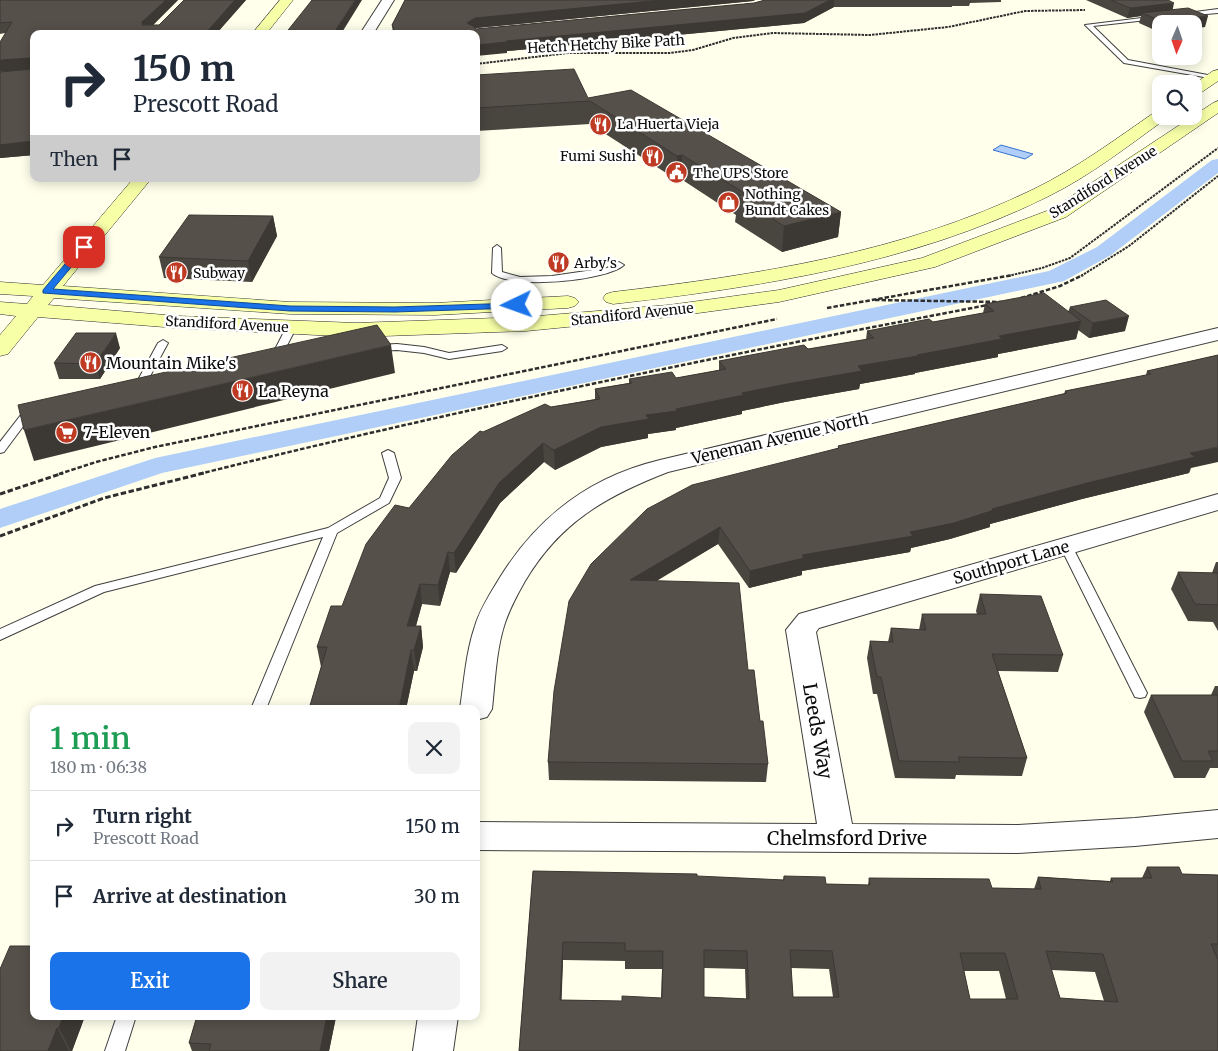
<!DOCTYPE html>
<meta charset="utf-8">
<style>
body{margin:0;font-family:Merriweather,serif;background:#f2f2f3;color:#1f2937;height:100vh;display:flex;flex-direction:column;font-size:19px;white-space:nowrap}
*{box-sizing:border-box;margin:0}
p{font-size:16px;color:#747a83}
.icon{flex:none;width:28px;height:28px;fill:none;stroke:currentColor;stroke-width:2;stroke-linecap:round;stroke-linejoin:round}
.map{position:relative;flex:1;overflow:hidden}
.side{position:absolute;left:30px;top:705px;width:450px;height:315px;display:flex;flex-direction:column;background:#fff;border-radius:10px;box-shadow:0 2px 12px #0003}
.side>*{flex:none}
.guide{position:absolute;left:30px;top:30px;width:450px;height:152px;border-radius:10px;box-shadow:0 2px 12px #0003;background:#fff;color:#1f2937;overflow:hidden}
.needle{width:32px;rotate:182deg}
.fabs{position:absolute;left:1152px;top:15px;display:grid;gap:10px}
.fabs a{display:grid;place-items:center;width:50px;height:50px;border-radius:10px;background:#fff;box-shadow:0 2px 12px #0003;font-size:25px}
.pin{position:absolute;display:grid;place-items:center;width:42px;height:42px;color:#fff;margin:-21px;border-radius:10px;box-shadow:0 2px 8px #0006}
.me{position:absolute;width:55px;margin:-28px;rotate:267deg;stroke-linejoin:round;filter:drop-shadow(0 0 4px #0008)}
.turn{display:flex;align-items:center;gap:18px;height:105px;padding:0 20px;font-size:22px}
.turn .icon{width:65px;height:65px;stroke-width:2.5}
.turn b{display:block;font-size:35px;line-height:42px}
.then{display:flex;align-items:center;height:48px;padding:0 20px;background:#0003;gap:10px;font-size:19px}
.round{display:grid;place-items:center;flex:none;width:52px;height:52px;border-radius:10px;background:#f2f2f3}
.headline{display:flex;align-items:center;justify-content:space-between;height:85px;padding:0 20px}
h1{font-size:30px;font-weight:600;line-height:38px;color:#1e9e55}
.primary-button{display:flex;gap:10px;margin-top:auto;padding:10px 20px}
.primary-button a{flex:1;height:58px;border-radius:10px;background:#1a73e8;color:#fff;font-size:20px;font-weight:600;line-height:58px;text-align:center}
.primary-button a+a{background:#f2f2f3;color:#1f2937}
ul{padding:0;list-style:none}
li{display:flex;align-items:center;gap:15px;height:70px;padding:0 20px;border-top:1px solid #e0e1e3}
li div{flex:1}
li b{display:block;font-size:19px}
li em{font-style:normal}
.map>svg:first-child{display:block}
.water{fill:#b0cef7;stroke:#3573d0}
.lines{fill:none;stroke-linecap:round;stroke-linejoin:round}
.canal{fill:#b0cef7;fill-rule:evenodd}
.service-casing{stroke:#3f3f3f;stroke-width:2}
.minor-casing{stroke:#3f3f3f;stroke-width:2}
.secondary-casing{stroke:#2e2e2e;stroke-width:1}
.path-far2{stroke:#2e2e2e;stroke-width:2;stroke-dasharray:2.5 1;stroke-linecap:butt}
.path-far1{stroke:#2e2e2e;stroke-width:2.5;stroke-dasharray:4.5 2;stroke-linecap:butt}
.path{stroke:#2e2e2e;stroke-width:3;stroke-dasharray:5.5 2.5;stroke-linecap:butt}
.service{fill:#fff;fill-rule:evenodd}
.minor{fill:#fff;fill-rule:evenodd}
.secondary{fill:#f7ffa7;fill-rule:evenodd}
.wall{fill:#49453f;fill-rule:evenodd}
.shaded-wall{fill:#3c3833}
.building{fill:#555049;stroke:#3c3833;fill-rule:evenodd}
.route{fill:#1a73e8;stroke:#114b97}
.labels{text-anchor:middle;dominant-baseline:central;stroke-width:5;stroke-linejoin:round;paint-order:stroke}
.far-street-label{font-size:14px;fill:#0c0c0c;stroke:#fff}
.far-poi-label{font-size:14px;fill:#0c0c0c;stroke:#fff;text-anchor:start}
.poi-label{font-size:16px;fill:#0c0c0c;stroke:#fff;text-anchor:start}
.street-label{font-size:16px;fill:#0c0c0c;stroke:#fff}
.near-street-label{font-size:19px;fill:#0c0c0c;stroke:#fff}
</style>
<div class="map">
<svg width="1218" height="1051" viewBox="0 0 1218 1051">
<rect width="100%" height="100%" fill="#ffffec"/>
<path class="water" d="M1001 145 1033 154 1025 159 993 150Z"/>
<g class="lines">
<path class="canal" d="M1218 159V173L1111 255 1064 281 162 473 0 528V509L155 458 1049 271 1097 247 1212 160Z"/>
<defs>
<g id="service">
<path d="M1218 9V13L1183 16 1180 14Z"/>
<path d="M1158 16 1156 19 1093 26 1128 60 1213 76 1215 77V79L1124 63 1085 25Z"/>
<path d="M497 245 501 248 502 272 520 277 552 276 607 268 619 262 624 265C607 281 510 290 492 273L493 248Z"/>
<path d="M291 325 296 328 280 359 279 361H271L270 359 286 328Z"/>
<path d="M163 340 168 343 142 391 141 393H133L132 391 158 343Z"/>
<path d="M397 344 424 347 449 353 502 345 507 348 502 351 449 359 424 353 397 350 376 351 371 348 376 345Z"/>
<path d="M31 406 36 409 4 452 0 453V442L27 407Z"/>
<path d="M388 450 394 453 401 478 389 503 337 533 266 709H251L323 537 104 592 0 640V629L95 586 328 528 380 498 389 478 382 453Z"/>
<path d="M1066 542 1072 546 1147 693 1145 697 1140 698 1135 697 1133 693 1060 546Z"/>
<path d="M117 1016H136L125 1051H105Z"/>
</g>
<g id="minor">
<path d="M382 0H394L373 34H360Z"/>
<path d="M1218 328V340L668 472C606 496 560 522 525 581 517 595 509 610 504 626 496 652 495 682 492 709L487 717 476 720V709H460C464 682 466 652 475 626 480 609 490 594 499 579 537 517 589 477 660 460Z"/>
<path d="M1218 494V510L819 628 816 632 852 824 1018 825 1135 818 1218 810V838L1135 846 1018 853 476 850V822L817 824 786 630 799 614Z"/>
<path d="M418 1016H458L453 1051H413Z"/>
</g>
<g id="secondary">
<path d="M280 0H293L266 34H252Z"/>
<path d="M1218 70V81L1199 94 1194 95V84L1213 71Z"/>
<path d="M1218 101V113L1066 217 935 267 779 302 669 317 526 331 356 337 177 328 38 317 8 354 0 356V335L16 316 0 314V302L27 304 33 296 0 294V282L43 285 133 179H151L63 286 290 302 435 303 568 296 575 298 579 302 575 306 568 308 435 315 290 314 54 298 48 305 177 316 356 323 526 317 669 305 779 290 922 258 1052 209 1213 103Z"/>
<path d="M1161 110V116H1168L1167 118C1128 146 1090 176 1047 197 912 264 761 287 613 304L606 302 603 298 606 294 613 292C757 275 903 253 1034 189 1077 168 1116 139 1155 112Z"/>
</g>
</defs>
<use href="#service" class="service-casing"/>
<use href="#minor" class="minor-casing"/>
<use href="#secondary" class="secondary-casing"/>
<g class="path-far2">
<path d="M476 64 568 53H670L693 50 733 38 773 33 870 35 948 27 1025 11 1085 10"/>
<path d="M1008 276 1042 268 1070 258 1218 148"/>
<path d="M1081 276 1129 246 1218 176"/>
</g>
<g class="path-far1">
<path d="M1021 298 1060 286 1083 275"/>
<path d="M875 300 1002 302"/>
<path d="M827 308 1013 275"/>
<path d="M59 474 96 462 155 447 777 319"/>
<path d="M199 474C460 409 724 355 988 305"/>
</g>
<g class="path">
<path d="M0 494 63 473"/>
<path d="M0 536 104 498 204 473"/>
</g>
<use href="#service" class="service"/>
<use href="#minor" class="minor"/>
<use href="#secondary" class="secondary"/>
</g>
<g class="wall">
<path d="M0 0H178L153 25H159L184 0H246L216 34H34V155L0 158 5 33 0 34Z"/>
<path d="M405 0H755L753 1 476 28V29L754 3 765 0H1001V2L970 3 969 6H952V7H834L804 23 507 51V53L476 34H393L392 25Z"/>
<path d="M1086 0H1168L1172 10 1205 27 1194 28V24L1159 32 1139 23 1141 16 1127 18Z"/>
<path d="M476 75 588 98 841 212 838 237 782 252 735 222 736 215 681 179 677 180 590 124 476 131Z"/>
<path d="M273 216 277 236 252 282 164 278 159 257Z"/>
<path d="M985 304 1068 312 1070 307 1125 331 1089 338 1078 330 1076 339 998 354V357L915 373V374L860 384 859 389 785 402 742 411V414L676 428V430L648 434V438L601 447 555 470 544 462 500 503 456 573 450 572 440 606 422 604 416 626H421L423 647 417 671H414L406 709H309L321 667 317 647 342 606 409 508 483 432 551 407 595 399V389L629 383V379L676 378 719 370V361L808 349 866 340 867 331 933 322 983 313Z"/>
<path d="M120 348 100 379H59L54 363Z"/>
<path d="M1218 355 1189 473 1082 499 990 524V527L950 539 911 548 910 552 802 571V575L749 588 718 544 657 580 748 670 760 721 768 764 766 782 549 780 548 762 647 509 838 448V446L1064 394 1065 391 1146 375 1147 371Z"/>
<path d="M1216 562H1218V631L1213 622 1188 621 1171 589 1178 572 1212 573Z"/>
<path d="M980 594 1063 655 1058 672 998 671 1027 758 1022 776 956 775 955 779 895 778 877 694H873L867 658 870 641 888 642 891 628 919 630 922 614H977L976 611Z"/>
<path d="M1215 686H1218V768H1210L1205 778H1174L1144 712 1151 695H1211Z"/>
<path d="M1147 867 1182 874 1218 875V1051H519L533 871 783 880 784 876 826 884 868 885 869 878 992 888 1034 889 1038 877 1110 881 1111 878H1142ZM563 960 625 961V969H662L661 998 622 1001 561 1000ZM704 968 745 969 746 999 704 997ZM791 968 829 969 833 997H793ZM1051 970 1095 972 1104 1001 1060 998ZM964 971H999L1006 999H970Z"/>
<path d="M34 1016H85L72 1051H0Z"/>
<path d="M197 1016H336V1017L329 1051H192L189 1043Z"/>
</g>
<g class="shaded-wall">
<path d="M166 0H178L145 33 142 22Z"/>
<path d="M235 0H246L216 34H205Z"/>
<path d="M355 0H362L341 34H333Z"/>
<path d="M663 0H755L753 1 476 28 468 34 467 23 475 18Z"/>
<path d="M830 0H834V7L804 23 507 51V53L476 56V45Z"/>
<path d="M1174 3 1172 13H1142L1141 16 1127 18 1130 8Z"/>
<path d="M1208 16 1205 27 1194 28V24H1161V31L1159 32 1161 21Z"/>
<path d="M31 58 34 69 0 72V60Z"/>
<path d="M34 141V155L0 158V145Z"/>
<path d="M682 155 681 179 677 180V156Z"/>
<path d="M841 212 838 237 782 252 784 226Z"/>
<path d="M273 216 277 236 252 282 248 261Z"/>
<path d="M1129 316 1125 331 1089 338 1093 323Z"/>
<path d="M1081 321 1076 339 998 354V357L915 373V374L860 384 859 389 785 402 742 411V414L676 428V430L648 434V438L601 447 555 470 554 450 601 427 646 415 858 366 917 355 999 336Z"/>
<path d="M116 333 120 348 100 379 95 364Z"/>
<path d="M391 345 395 373 34 461 24 430Z"/>
<path d="M543 443 544 462 500 503 456 573 454 553 499 483Z"/>
<path d="M1218 447V462L1191 468 1189 473 1082 499 990 524V527L950 539 911 548 910 552 802 571V575L749 588 750 571 802 555 910 532 1190 453Z"/>
<path d="M720 527 718 544 630 597V580Z"/>
<path d="M448 552 450 572 440 606 438 585Z"/>
<path d="M420 584 422 604 410 647 407 626Z"/>
<path d="M421 626 423 647 417 671 414 650Z"/>
<path d="M411 650 414 671 406 709H399Z"/>
<path d="M563 942V960L561 1018 560 1000Z"/>
<path d="M63 1016H85L72 1051H71L59 1028Z"/>
<path d="M327 1016H336V1017L329 1051H320Z"/>
<path d="M57 1028 69 1051H48Z"/>
</g>
<g class="building">
<path d="M0 0H166L142 22V25H159L184 0H235L205 34H34V141L0 145V72L32 69 33 60 31 58 0 60V42L12 22 0 23Z"/>
<path d="M312 0H355L333 34H285Z"/>
<path d="M405 0H663L475 18 467 23 473 26 476 29 754 3 765 0H830L805 13 506 41 507 42 476 45V34H396L392 25Z"/>
<path d="M1111 0H1168L1174 3 1130 8Z"/>
<path d="M1188 8 1208 16 1161 21 1142 13Z"/>
<path d="M574 69 588 98 631 90 841 212 784 226 737 196 746 194 682 155 677 156 590 101 476 108V75Z"/>
<path d="M189 215 273 216 248 261 159 257Z"/>
<path d="M1044 293 1081 321 999 336 1002 339 917 355 918 356 858 366 862 371 787 384 742 393 744 395 676 409 677 411 646 415 649 419 601 427 554 450 543 443 499 483 454 553 448 552 438 585 420 584 407 626H421L414 650H411L399 709H309L327 647H317L331 606H342L366 544 395 505 409 508 452 455 480 431 483 432 545 404 551 407 600 399 595 389 632 383 629 379 672 372 676 378 726 369 719 361 804 345 808 349 874 338 867 331 929 319 933 322 994 311 985 304Z"/>
<path d="M1106 300 1129 316 1093 323 1070 307Z"/>
<path d="M377 325 391 345 24 430 18 405Z"/>
<path d="M76 333H116L95 364 54 363Z"/>
<path d="M1218 355V447L1190 453 1195 457 1087 483 992 509 994 510 954 523 910 532 913 536 802 555 804 558 750 571 720 527 630 580 739 583 748 670H754L760 721H763L768 764 548 762 554 691 569 601 591 564 647 509 692 485 839 448 838 446 1067 393 1065 391 1151 374 1147 371Z"/>
<path d="M1178 572 1218 573V605L1195 604Z"/>
<path d="M980 594 1041 596 1063 655 992 654 1027 758 958 757 960 762 899 761 881 677H877L870 641 893 642 891 628 926 630 922 614H986Z"/>
<path d="M1151 695H1218V751H1208L1213 761H1182Z"/>
<path d="M1147 867H1179L1182 874 1218 875V944H1211L1218 960V1051H519L533 871 697 874V876L784 880V876L825 877 826 884 870 885 869 878 989 879 992 888 1041 889 1038 877 1113 882 1111 878H1152ZM563 942 625 943V951H663L662 998 622 996V1001L560 1000ZM704 950 747 951 749 999 704 997ZM790 950 832 951 839 997H793ZM1046 951 1103 954 1118 1002 1060 998ZM960 953H1005L1018 999H970Z"/>
<path d="M10 946H34V1016H63L59 1028H57L48 1051H0V969Z"/>
<path d="M197 1016H327L320 1051H209L211 1044 189 1043Z"/>
</g>
<path class="route" d="M81 245 88 247 53 289 290 306 395 307 517 303 522 305 517 308 395 312 290 311 43 293V290Z"/>
<defs>
<symbol id="restaurant-disc" viewBox="-11 -11 22 22"><circle r="9.5" fill="#bf3a22" stroke="#fff"/><path d="M-5-6h1v4h1v-4h1v4h1v-4h1v5L-1.5 .5V6h-2V.5L-5-1ZM5-6V6H3V1.5H1.5Q1.5-4 5-6Z" fill="#fff"/></symbol>
<symbol id="civic-disc" viewBox="-11 -11 22 22"><circle r="9.5" fill="#bf3a22" stroke="#fff"/><path d="M-.6-6.5H3V-4.5H.6V-3L4-1V1h2V6H-6V1h2V-1L-.6-3ZM-1.2 2.5V6h2.4V2.5Z" fill="#fff"/></symbol>
<symbol id="shop-disc" viewBox="-11 -11 22 22"><circle r="9.5" fill="#bf3a22" stroke="#fff"/><path d="M-5-2.5h2.3a2.7 3.5 0 0 1 5.4 0H5L5.5 6h-11ZM-1.5-2.5h3a1.5 2.3 0 0 0-3 0Z" fill="#fff"/></symbol>
<symbol id="supermarket-disc" viewBox="-11 -11 22 22"><circle r="9.5" fill="#bf3a22" stroke="#fff"/><path d="M-6-5.5h2.5l.6 2H6L4.5 2H-2.5L-4.4-4H-6ZM-1.5 3.2a1.3 1.3 0 1 0 .1 0ZM3 3.2a1.3 1.3 0 1 0 .1 0Z" fill="#fff"/></symbol>
</defs>
<g fill-rule="evenodd">
<use href="#restaurant-disc" x="588" y="112" width="25" height="25"/>
<use href="#restaurant-disc" x="640" y="144" width="25" height="25"/>
<use href="#civic-disc" x="664" y="160" width="25" height="25"/>
<use href="#shop-disc" x="716" y="190" width="25" height="25"/>
<use href="#restaurant-disc" x="546" y="250" width="25" height="25"/>
<use href="#restaurant-disc" x="164" y="260" width="25" height="25"/>
<use href="#restaurant-disc" x="78" y="350" width="25" height="25"/>
<use href="#restaurant-disc" x="230" y="378" width="25" height="25"/>
<use href="#supermarket-disc" x="54" y="420" width="25" height="25"/>
</g>
<g class="labels">
<g class="far-street-label">
<text transform="translate(606 44) rotate(-3)">Hetch Hetchy Bike Path</text>
<text transform="translate(1103 182) rotate(-32)">Standiford Avenue</text>
<text transform="translate(632 314) rotate(-6)">Standiford Avenue</text>
<text transform="translate(227 324) rotate(3)">Standiford Avenue</text>
</g>
<g class="far-poi-label">
<text x="617" y="124">La Huerta Vieja</text>
<text x="636" y="156" text-anchor="end">Fumi Sushi</text>
<text x="693" y="173">The UPS Store</text>
<text x="745" y="194">Nothing<tspan x="745" dy="16">Bundt Cakes</tspan></text>
<text x="574" y="263">Arby's</text>
<text x="193" y="273">Subway</text>
</g>
<g class="poi-label">
<text x="106" y="363">Mountain Mike's</text>
<text x="258" y="391">La Reyna</text>
<text x="83" y="432">7-Eleven</text>
</g>
<g class="street-label">
<text transform="translate(780 438) rotate(-13)">Veneman Avenue North</text>
<text transform="translate(1011 562) rotate(-16)">Southport Lane</text>
</g>
<g class="near-street-label">
<text transform="translate(818 731) rotate(80)">Leeds Way</text>
<text x="847" y="838">Chelmsford Drive</text>
</g>
</g>
</svg>
<div class="fabs">
<a><svg class="needle" viewBox="-14 -14 28 28"><path d="M0-13l5 13h-10z" fill="#e53935"/><path d="M0 13l5-13h-10z" fill="#747a83"/></svg></a>
<a><svg class="icon" aria-label="search" viewBox="0 0 24 24"><circle cx="10" cy="10" r="6"/><path d="M15 15l6 6"/></svg></a>
</div>
<div class="pin" style="left:84px;top:247px;background:#d93025"><svg class="icon" aria-label="arrive" viewBox="0 0 24 24"><path d="M6 21V4h12l-3 4 3 4H6"/></svg></div>
<svg class="me" style="left:517px;top:305px" viewBox="-20 -20 40 40"><circle r="19" fill="#fff"/><path d="M0-13L10 11 0 6-10 11z" fill="#1a73e8"/></svg>
<div class="guide">
<div class="turn"><svg class="icon" aria-label="right" viewBox="0 0 24 24"><path d="M7 20v-9h11M14 6l5 5-5 5"/></svg><div><b>150 m</b>Prescott Road</div></div>
<div class="then">Then<svg class="icon" aria-label="arrive" viewBox="0 0 24 24"><path d="M6 21V4h12l-3 4 3 4H6"/></svg></div>
</div>
<section class="side">
<div class="headline"><div><h1>1 min</h1><p>180 m · 06:38</p></div><a class="round"><svg class="icon" aria-label="close" viewBox="0 0 24 24"><path d="M6 6l12 12M18 6L6 18"/></svg></a></div>
<ul>
<li><svg class="icon" aria-label="right" viewBox="0 0 24 24"><path d="M7 20v-9h11M14 6l5 5-5 5"/></svg><div><b>Turn right</b><p>Prescott Road</p></div><em>150 m</em></li>
<li><svg class="icon" aria-label="arrive" viewBox="0 0 24 24"><path d="M6 21V4h12l-3 4 3 4H6"/></svg><div><b>Arrive at destination</b></div><em>30 m</em></li>
</ul>
<div class="primary-button"><a>Exit</a><a>Share</a></div>
</section>
</div>
